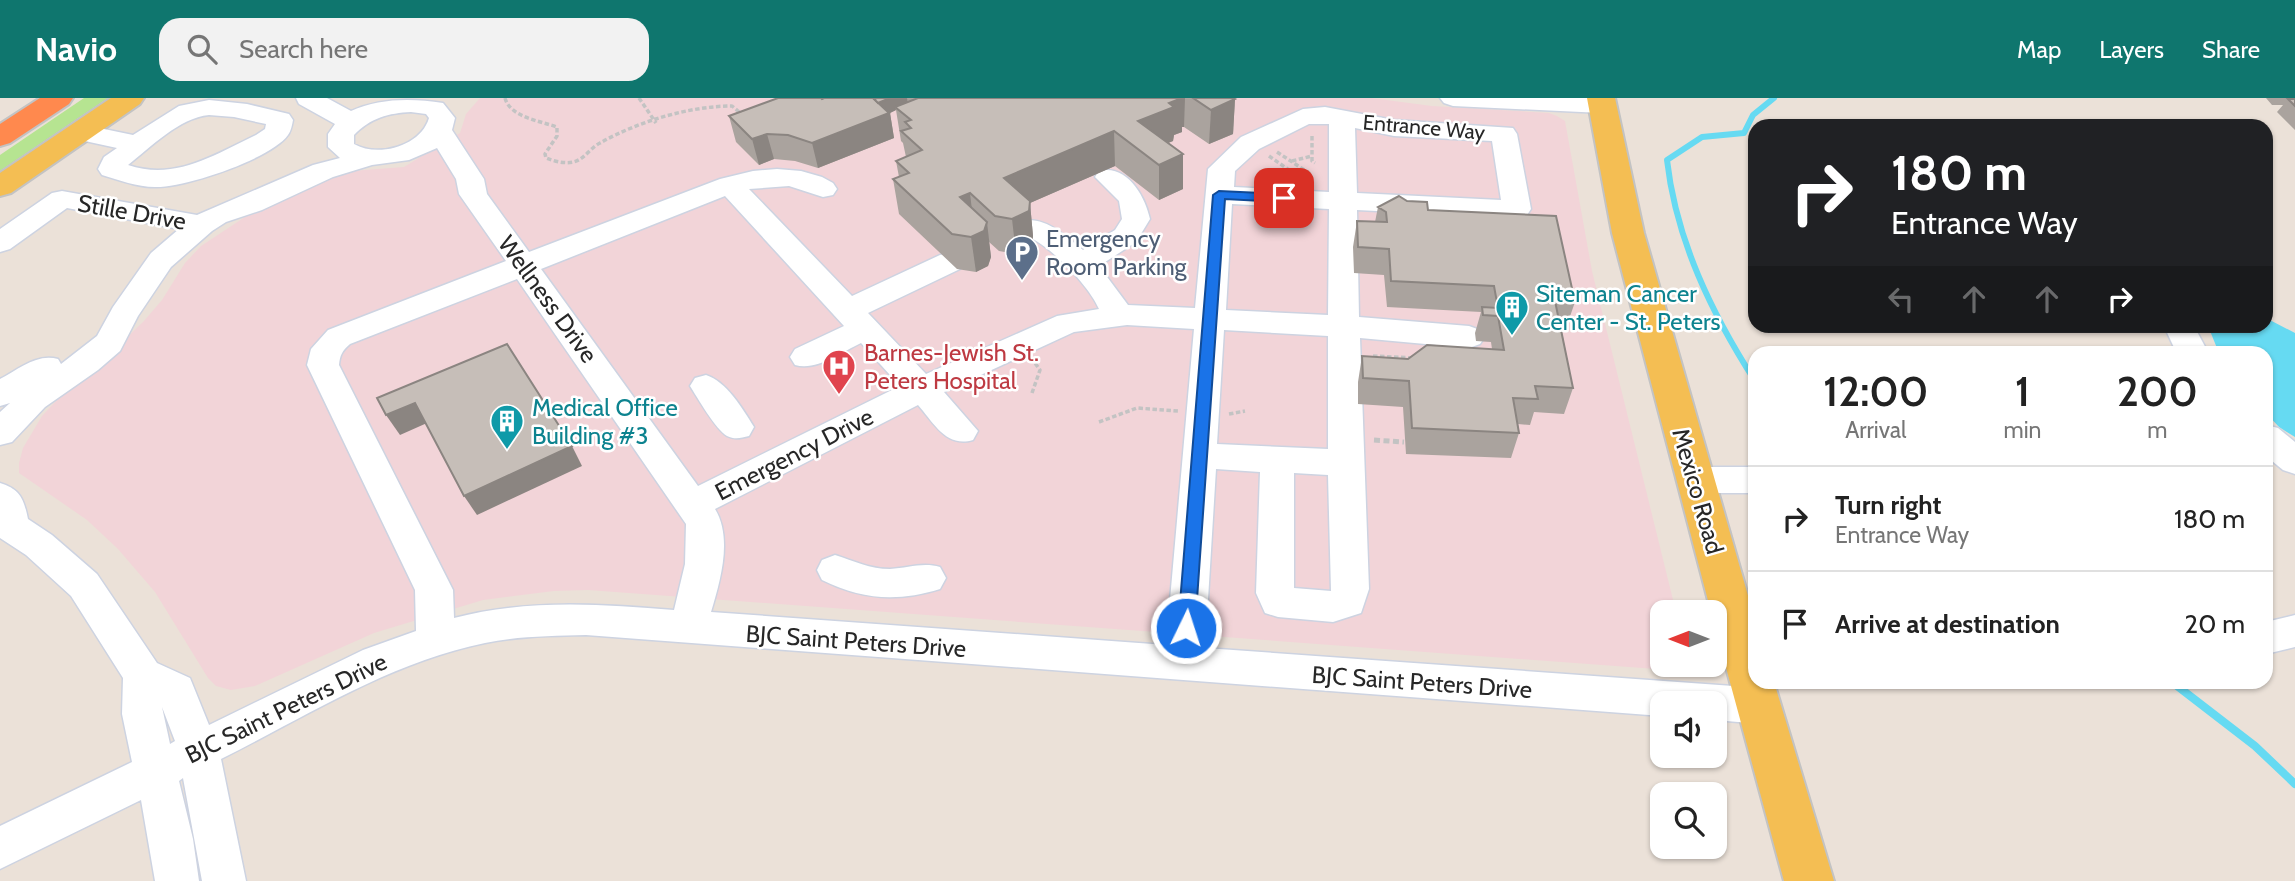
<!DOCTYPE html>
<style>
body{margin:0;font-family:Cabin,sans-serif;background:#f2f2f2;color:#222;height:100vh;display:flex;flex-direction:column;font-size:26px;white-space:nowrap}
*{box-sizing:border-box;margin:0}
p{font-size:23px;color:#767676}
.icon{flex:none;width:38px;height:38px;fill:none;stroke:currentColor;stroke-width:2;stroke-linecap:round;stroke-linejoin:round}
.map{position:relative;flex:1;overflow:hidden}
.drawer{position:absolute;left:1748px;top:248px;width:525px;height:343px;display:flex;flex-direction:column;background:#fff;border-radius:21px;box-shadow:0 2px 5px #0004}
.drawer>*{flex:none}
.top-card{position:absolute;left:1748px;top:21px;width:525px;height:214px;border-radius:21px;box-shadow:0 2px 5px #0004;background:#202124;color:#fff;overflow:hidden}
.needle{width:46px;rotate:270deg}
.controls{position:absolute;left:1650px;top:502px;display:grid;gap:14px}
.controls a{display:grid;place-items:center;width:77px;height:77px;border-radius:14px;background:#fff;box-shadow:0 2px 5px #0004;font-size:35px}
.pin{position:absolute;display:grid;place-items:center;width:60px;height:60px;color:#fff;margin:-30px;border-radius:14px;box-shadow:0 4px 10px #0006}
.me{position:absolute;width:77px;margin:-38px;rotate:4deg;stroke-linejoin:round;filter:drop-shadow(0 0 5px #0008)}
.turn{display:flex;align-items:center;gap:24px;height:147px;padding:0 28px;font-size:32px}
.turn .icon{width:91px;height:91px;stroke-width:2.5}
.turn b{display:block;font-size:49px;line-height:60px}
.lanes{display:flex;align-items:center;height:66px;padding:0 28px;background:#0003;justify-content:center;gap:35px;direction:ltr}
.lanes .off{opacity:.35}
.eta{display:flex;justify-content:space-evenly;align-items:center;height:119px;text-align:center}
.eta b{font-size:42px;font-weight:600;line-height:49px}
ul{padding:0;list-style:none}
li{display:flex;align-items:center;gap:21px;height:105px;padding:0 28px;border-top:2px solid #e0e0e0}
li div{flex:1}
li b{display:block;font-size:26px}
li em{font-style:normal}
header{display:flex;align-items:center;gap:42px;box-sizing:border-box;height:98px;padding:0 35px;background:#0f766e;color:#fff}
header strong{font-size:33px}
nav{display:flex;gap:38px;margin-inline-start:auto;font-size:24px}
.search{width:490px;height:63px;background:#f2f2f2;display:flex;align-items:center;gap:18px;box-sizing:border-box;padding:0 24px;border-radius:21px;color:#767676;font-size:26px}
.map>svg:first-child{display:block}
.medical{fill:#f2d4d8}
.green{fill:#b6e491}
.water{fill:#66daf2}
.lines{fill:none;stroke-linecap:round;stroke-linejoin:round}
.stream-far1{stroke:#66daf2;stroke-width:6}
.stream{stroke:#66daf2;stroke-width:8}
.minor-casing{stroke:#cdd3e1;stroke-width:3}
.major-casing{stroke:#c3c3c3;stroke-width:4}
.highway-casing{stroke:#c3c3c3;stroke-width:4}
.path-far1{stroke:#c3c3c3;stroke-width:3.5;stroke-dasharray:4.5 2.5;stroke-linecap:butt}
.path{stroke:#c3c3c3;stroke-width:5;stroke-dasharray:6 3.5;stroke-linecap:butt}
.minor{fill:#fff;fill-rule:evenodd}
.major{fill:#f4be53;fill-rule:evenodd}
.highway{fill:#ff894e;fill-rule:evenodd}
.wall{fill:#aaa39e}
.shaded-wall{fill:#8b8581}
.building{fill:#c6beb8;stroke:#8b8581;stroke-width:2}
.route{fill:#1a73e8;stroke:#114b97;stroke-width:2}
.labels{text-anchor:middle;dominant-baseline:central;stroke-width:5;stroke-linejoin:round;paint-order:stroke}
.far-street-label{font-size:21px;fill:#272727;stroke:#fff}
.street-label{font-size:24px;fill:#272727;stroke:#fff}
.service-label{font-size:24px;fill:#4e5e75;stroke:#fff;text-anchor:start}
.culture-label{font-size:24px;fill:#0d838f;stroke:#fff;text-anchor:start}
.health-label{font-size:24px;fill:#be3a42;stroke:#fff;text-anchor:start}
</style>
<header>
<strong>Navio</strong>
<div class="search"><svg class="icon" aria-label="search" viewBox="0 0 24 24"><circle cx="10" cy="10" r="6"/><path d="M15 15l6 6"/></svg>Search here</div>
<nav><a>Map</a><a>Layers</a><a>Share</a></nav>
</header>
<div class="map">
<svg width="2295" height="783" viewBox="0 0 2295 783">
<rect width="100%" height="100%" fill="#ebe1d8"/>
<path class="medical" d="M480 0H1371L1432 8 1549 15 1557 18 1565 23 1592 173 1676 514H1662V567H1674L1656 571 588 492 554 493 483 502 374 535 255 588 231 592 216 588 208 580 155 494 118 451 87 422 19 375V365L23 350 42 318 57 302 55 295 117 249 144 223 162 202 185 165 201 148 248 117 329 79 352 73 404 69 460 35 466 16Z"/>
<path class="green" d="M84 0H108L0 73V57Z"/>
<path class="water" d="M2266 220 2295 235V339L2279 329 2266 315V256L2219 255 2208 228H2266Z"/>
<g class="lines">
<path class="stream-far1" d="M1755 283C1712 216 1676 142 1667 62L1702 39 1744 35 1753 17 1774 0"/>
<path class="stream" d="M2172 584 2255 648 2295 686"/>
<defs>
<g id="minor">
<path d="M296 0H327L351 13C379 0 412 0 443 5L455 20 452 32 484 81 487 96 529 154 720 81 753 73 777 71 801 73 822 79 833 85 837 91 833 97 823 99 789 88 749 91 852 198 940 157 950 155 960 157 965 164 960 171 868 215 926 276 1057 218 1099 211C1089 188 1053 151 1031 140 1027 138 1020 137 1015 136L1011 130 1015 124C1044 116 1061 135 1083 152L1115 132 1122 121 1119 103 1095 79 1099 73C1127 66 1145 98 1150 121L1136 144 1099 168 1128 207 1195 210 1208 71 1241 39 1303 11 1325 9 1394 22 1513 30 1517 36 1531 111 1527 117 1517 120 1357 112 1359 219 1469 228 1480 232 1485 239 1480 246 1469 250 1360 240 1369 491 1361 515 1333 524 1278 519 1265 515 1256 495 1260 374 1216 371 1205 550 1761 590 1775 596 1781 608 1775 620 1761 626 1715 622V606H1662V618L586 537C552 538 518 538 485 545 391 564 305 619 221 661L246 783H202L183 680 179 683 193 741 199 783H155L141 702 0 771V728L132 664 122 616 123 580 71 498 26 457 0 440V385C20 391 24 401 28 421L52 437 97 476 157 565 190 580 209 627 363 552 416 533 415 492 307 267 311 251 328 232 506 163 459 96 456 81 437 50 409 62 372 67 333 79 262 112 226 124 212 133 171 169 138 218 120 253 98 272 45 309 12 344 0 347V314L10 305 0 308V281C19 271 37 255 58 261L61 266 97 238 113 209 151 155 179 131 67 110 10 151 0 154V131L52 95 62 93 197 117 313 67 340 60 328 49V36L335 26 299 6ZM411 14 426 16 429 20C421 48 378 60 354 46V37C370 20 389 15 411 14ZM1309 26H1329V94L1234 89 1235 73 1259 51ZM1355 30 1394 38 1492 43 1501 102 1357 95ZM725 98 844 228 795 251 790 259 795 267C817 273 840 255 861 245L900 288 698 388 541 171ZM1232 106 1329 111 1328 217 1226 212ZM517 181 686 426 685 466 674 512C599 506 527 501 454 520L453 492 339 267C340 257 342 253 350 246ZM1127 227 1194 231 1166 547 711 514C720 484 733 440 715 411L918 307C934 325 946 350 973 342L978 333 944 294 1074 234ZM1224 232 1328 238V351L1217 346ZM1294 375 1328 377 1331 493 1294 490ZM162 609 175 643 170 646Z"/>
<path d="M1440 0H1605L1611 2 1615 7 1611 12 1602 15 1453 8 1444 5Z"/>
<path d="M209 2 247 6 289 16 293 22C292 27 291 33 288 37 271 61 184 90 155 89 137 89 119 82 102 77L98 71 104 59 117 50 71 40 67 34 71 28 80 26 133 37 179 8ZM209 17 234 19 266 26 265 31 256 37C214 57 175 83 128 67 151 49 179 20 209 17Z"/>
<path d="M2164 228H2194L2209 256H2177Z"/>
<path d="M706 277C726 283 743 311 754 329L749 338C741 340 735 342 727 338 716 332 697 299 690 288L695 280Z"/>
<path d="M2266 327 2278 330 2295 344V376L2283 372 2266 358Z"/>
<path d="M1694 369H1755V395H1694L1682 391 1677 382 1682 373Z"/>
<path d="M835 457C854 463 870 471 890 471 908 470 923 464 940 469L946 480 940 491C898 504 862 502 822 482L817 472 822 462Z"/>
<path d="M2295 517V549L2266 556V524Z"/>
</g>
<g id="major">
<path d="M111 0H144L140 6 11 95 0 98V75Z"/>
<path d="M1587 0H1615L1644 135 1755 522V584H1774L1834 783H1784L1715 529V514H1711L1612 135Z"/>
</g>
<path id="highway" d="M40 0H73L69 6 10 45 0 48V26Z"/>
</defs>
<use href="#minor" class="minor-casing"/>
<use href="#major" class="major-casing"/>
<use href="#highway" class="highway-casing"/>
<g class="path-far1">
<path d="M505 0C510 19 540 23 557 29V38L545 56 546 60C554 63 564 66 573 64 584 62 590 50 600 45 637 24 689 8 732 8L744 18"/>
<path d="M639 0 656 25"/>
<path d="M1312 38V63L1315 65"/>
<path d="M1277 54 1312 77 1307 80"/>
<path d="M1269 58 1302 81"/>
<path d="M1292 63 1312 58"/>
<path d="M1373 258 1415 260"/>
<path d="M1032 295 1040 272 1035 265"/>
<path d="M1229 316 1245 313"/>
<path d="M1099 324 1137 310 1178 313"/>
</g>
<path class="path" d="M1374 342 1404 344"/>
<use href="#minor" class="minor"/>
<use href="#major" class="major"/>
<use href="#highway" class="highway"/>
</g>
<g class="wall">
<path d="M877 0H1233L1235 1 1233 36 1209 46 1184 29H1182V34L1174 37 1173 43 1168 45 1183 91 1159 102 1115 68 1030 105 1033 138 1032 148 1016 156 999 153 989 144 991 159 988 168 976 174 957 171 899 116 893 81 899 79 896 63 906 59 903 45 901 43 896 12 890 15 894 40 818 70 795 63 774 61 759 67 736 44 729 18 822 1H874Z"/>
<path d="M2266 0H2295V32L2277 14 2283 7H2272Z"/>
<path d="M1407 103 1428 112 1575 204 1566 230 1561 229 1573 290 1564 316 1534 314 1530 327 1518 326 1519 335 1511 360 1406 356 1403 309 1358 306V284L1362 258 1408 261 1492 251 1491 244 1476 243 1475 235 1481 214 1387 209 1384 177 1354 175 1353 149 1357 123 1375 124 1378 109Z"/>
</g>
<g class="shaded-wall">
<path d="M890 0H907L908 7 895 9 896 12 890 15 894 40 818 70 812 45 871 8Z"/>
<path d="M1179 0H1185L1184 29H1182V34L1174 37 1173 43 1143 55 1138 23Z"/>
<path d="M1235 1 1233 36 1209 46 1211 12Z"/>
<path d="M1114 33 1115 68 1030 105 1033 138 1032 148 1016 156 1012 121 1004 80Z"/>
<path d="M767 36 774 61 759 67 752 41Z"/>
<path d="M1183 56V91L1159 102V67Z"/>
<path d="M970 95 974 130 960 99Z"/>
<path d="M987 124 991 159 988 168 976 174 971 139Z"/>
<path d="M415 305 427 325 400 337 386 317Z"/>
<path d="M572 348 582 368 477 417 464 398Z"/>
</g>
<g class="building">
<path d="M778 0H821L822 1 824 0H873L889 15 812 45 788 37 767 36 752 41 729 18Z"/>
<path d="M877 0H890L878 5 874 1Z"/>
<path d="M918 0H1182L1169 5 1174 9 1138 23 1183 56 1159 67 1114 33 1004 80 1030 103 1029 113 1012 121 995 118 970 95 960 99 987 124 984 133 971 139 952 136 893 81 909 75 896 63 922 52 901 33 911 30 905 24 911 22 895 9Z"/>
<path d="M1193 0H1233L1235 1 1211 12Z"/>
<path d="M2288 1H2295V8Z"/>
<path d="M1399 98 1407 103 1427 104 1428 112 1556 118 1575 204 1555 203 1573 290 1535 288 1538 301 1513 300 1519 335 1412 330 1409 283 1363 280 1362 258 1408 261 1427 247 1504 252 1498 218 1483 217 1482 209 1498 210 1494 188 1391 183 1389 151 1358 149 1357 123 1387 124 1386 114 1378 109Z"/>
<path d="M507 246 572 348 464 398 415 305 386 317 377 300Z"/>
</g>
<path class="route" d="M1219 93 1284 96 1290 100 1284 104 1225 101 1195 530 1193 535 1186 537 1180 535 1178 530 1213 97Z"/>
<defs>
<symbol id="parking-pin" viewBox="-11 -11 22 30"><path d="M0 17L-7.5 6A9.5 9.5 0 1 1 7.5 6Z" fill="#5c6f8a" stroke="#fff"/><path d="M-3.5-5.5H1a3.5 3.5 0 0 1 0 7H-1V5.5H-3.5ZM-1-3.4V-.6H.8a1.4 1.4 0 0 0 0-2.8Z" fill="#fff"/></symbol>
<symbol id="building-pin" viewBox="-11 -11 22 30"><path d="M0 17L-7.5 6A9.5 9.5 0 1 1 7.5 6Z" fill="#0f9aa8" stroke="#fff"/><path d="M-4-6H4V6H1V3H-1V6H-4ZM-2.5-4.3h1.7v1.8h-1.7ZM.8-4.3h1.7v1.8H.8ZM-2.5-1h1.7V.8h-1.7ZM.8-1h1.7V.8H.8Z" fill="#fff"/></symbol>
<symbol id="hospital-pin" viewBox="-11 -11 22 30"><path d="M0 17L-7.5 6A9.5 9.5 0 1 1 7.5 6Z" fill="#e0444e" stroke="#fff"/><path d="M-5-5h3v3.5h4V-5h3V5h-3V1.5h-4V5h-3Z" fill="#fff"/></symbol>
</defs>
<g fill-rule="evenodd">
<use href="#parking-pin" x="1003" y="135" width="38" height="52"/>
<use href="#building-pin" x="1493" y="190" width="38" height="52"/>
<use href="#hospital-pin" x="820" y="249" width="38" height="52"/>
<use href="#building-pin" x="488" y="304" width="38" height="52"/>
</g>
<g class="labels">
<g class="far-street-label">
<text transform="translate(1424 29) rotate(5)">Entrance Way</text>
</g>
<g class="street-label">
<text transform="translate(132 114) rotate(10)">Stille Drive</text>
<text transform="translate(548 201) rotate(54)">Wellness Drive</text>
<text transform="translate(794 356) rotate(-27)">Emergency Drive</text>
<text transform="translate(1698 393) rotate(74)">Mexico Road</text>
<text transform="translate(856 543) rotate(4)">BJC Saint Peters Drive</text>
<text transform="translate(1422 584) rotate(4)">BJC Saint Peters Drive</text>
<text transform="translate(286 610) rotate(-26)">BJC Saint Peters Drive</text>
</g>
<g class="service-label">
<text x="1046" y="140">Emergency<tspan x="1046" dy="28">Room Parking</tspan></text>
</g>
<g class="culture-label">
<text x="1536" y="195">Siteman Cancer<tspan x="1536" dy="28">Center - St. Peters</tspan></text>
<text x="532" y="309">Medical Office<tspan x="532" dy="28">Building #3</tspan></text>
</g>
<g class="health-label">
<text x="864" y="254">Barnes-Jewish St.<tspan x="864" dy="28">Peters Hospital</tspan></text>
</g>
</g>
</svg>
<div class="controls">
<a><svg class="needle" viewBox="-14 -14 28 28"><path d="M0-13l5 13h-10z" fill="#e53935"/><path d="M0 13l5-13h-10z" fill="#767676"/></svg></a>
<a><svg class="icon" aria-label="sound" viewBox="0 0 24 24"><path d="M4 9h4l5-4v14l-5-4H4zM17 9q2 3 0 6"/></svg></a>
<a><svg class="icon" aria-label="search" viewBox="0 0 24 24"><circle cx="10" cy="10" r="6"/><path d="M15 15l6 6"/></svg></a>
</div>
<div class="pin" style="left:1284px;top:100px;background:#d93025"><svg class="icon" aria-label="arrive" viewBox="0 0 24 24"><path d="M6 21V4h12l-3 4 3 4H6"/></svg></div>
<svg class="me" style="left:1186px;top:530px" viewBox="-20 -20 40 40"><circle r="17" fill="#1a73e8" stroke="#fff" stroke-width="3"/><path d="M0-11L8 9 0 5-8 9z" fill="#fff"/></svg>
<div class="top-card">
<div class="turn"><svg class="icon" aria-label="right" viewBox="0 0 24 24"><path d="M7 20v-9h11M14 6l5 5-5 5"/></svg><div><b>180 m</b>Entrance Way</div></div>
<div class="lanes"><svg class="icon off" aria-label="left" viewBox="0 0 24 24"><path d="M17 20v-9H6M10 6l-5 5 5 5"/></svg><svg class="icon off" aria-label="ahead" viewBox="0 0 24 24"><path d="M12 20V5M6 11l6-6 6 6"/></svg><svg class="icon off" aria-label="ahead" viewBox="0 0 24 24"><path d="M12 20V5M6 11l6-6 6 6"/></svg><svg class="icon" aria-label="right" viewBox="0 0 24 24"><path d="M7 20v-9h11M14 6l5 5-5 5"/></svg></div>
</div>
<section class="drawer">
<div class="eta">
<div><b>12:00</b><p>Arrival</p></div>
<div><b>1</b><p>min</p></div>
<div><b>200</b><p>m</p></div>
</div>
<ul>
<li><svg class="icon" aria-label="right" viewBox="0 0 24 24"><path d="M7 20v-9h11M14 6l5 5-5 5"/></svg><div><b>Turn right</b><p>Entrance Way</p></div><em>180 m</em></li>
<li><svg class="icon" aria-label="arrive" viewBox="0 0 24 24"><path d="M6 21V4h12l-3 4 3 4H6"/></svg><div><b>Arrive at destination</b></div><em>20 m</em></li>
</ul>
</section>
</div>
